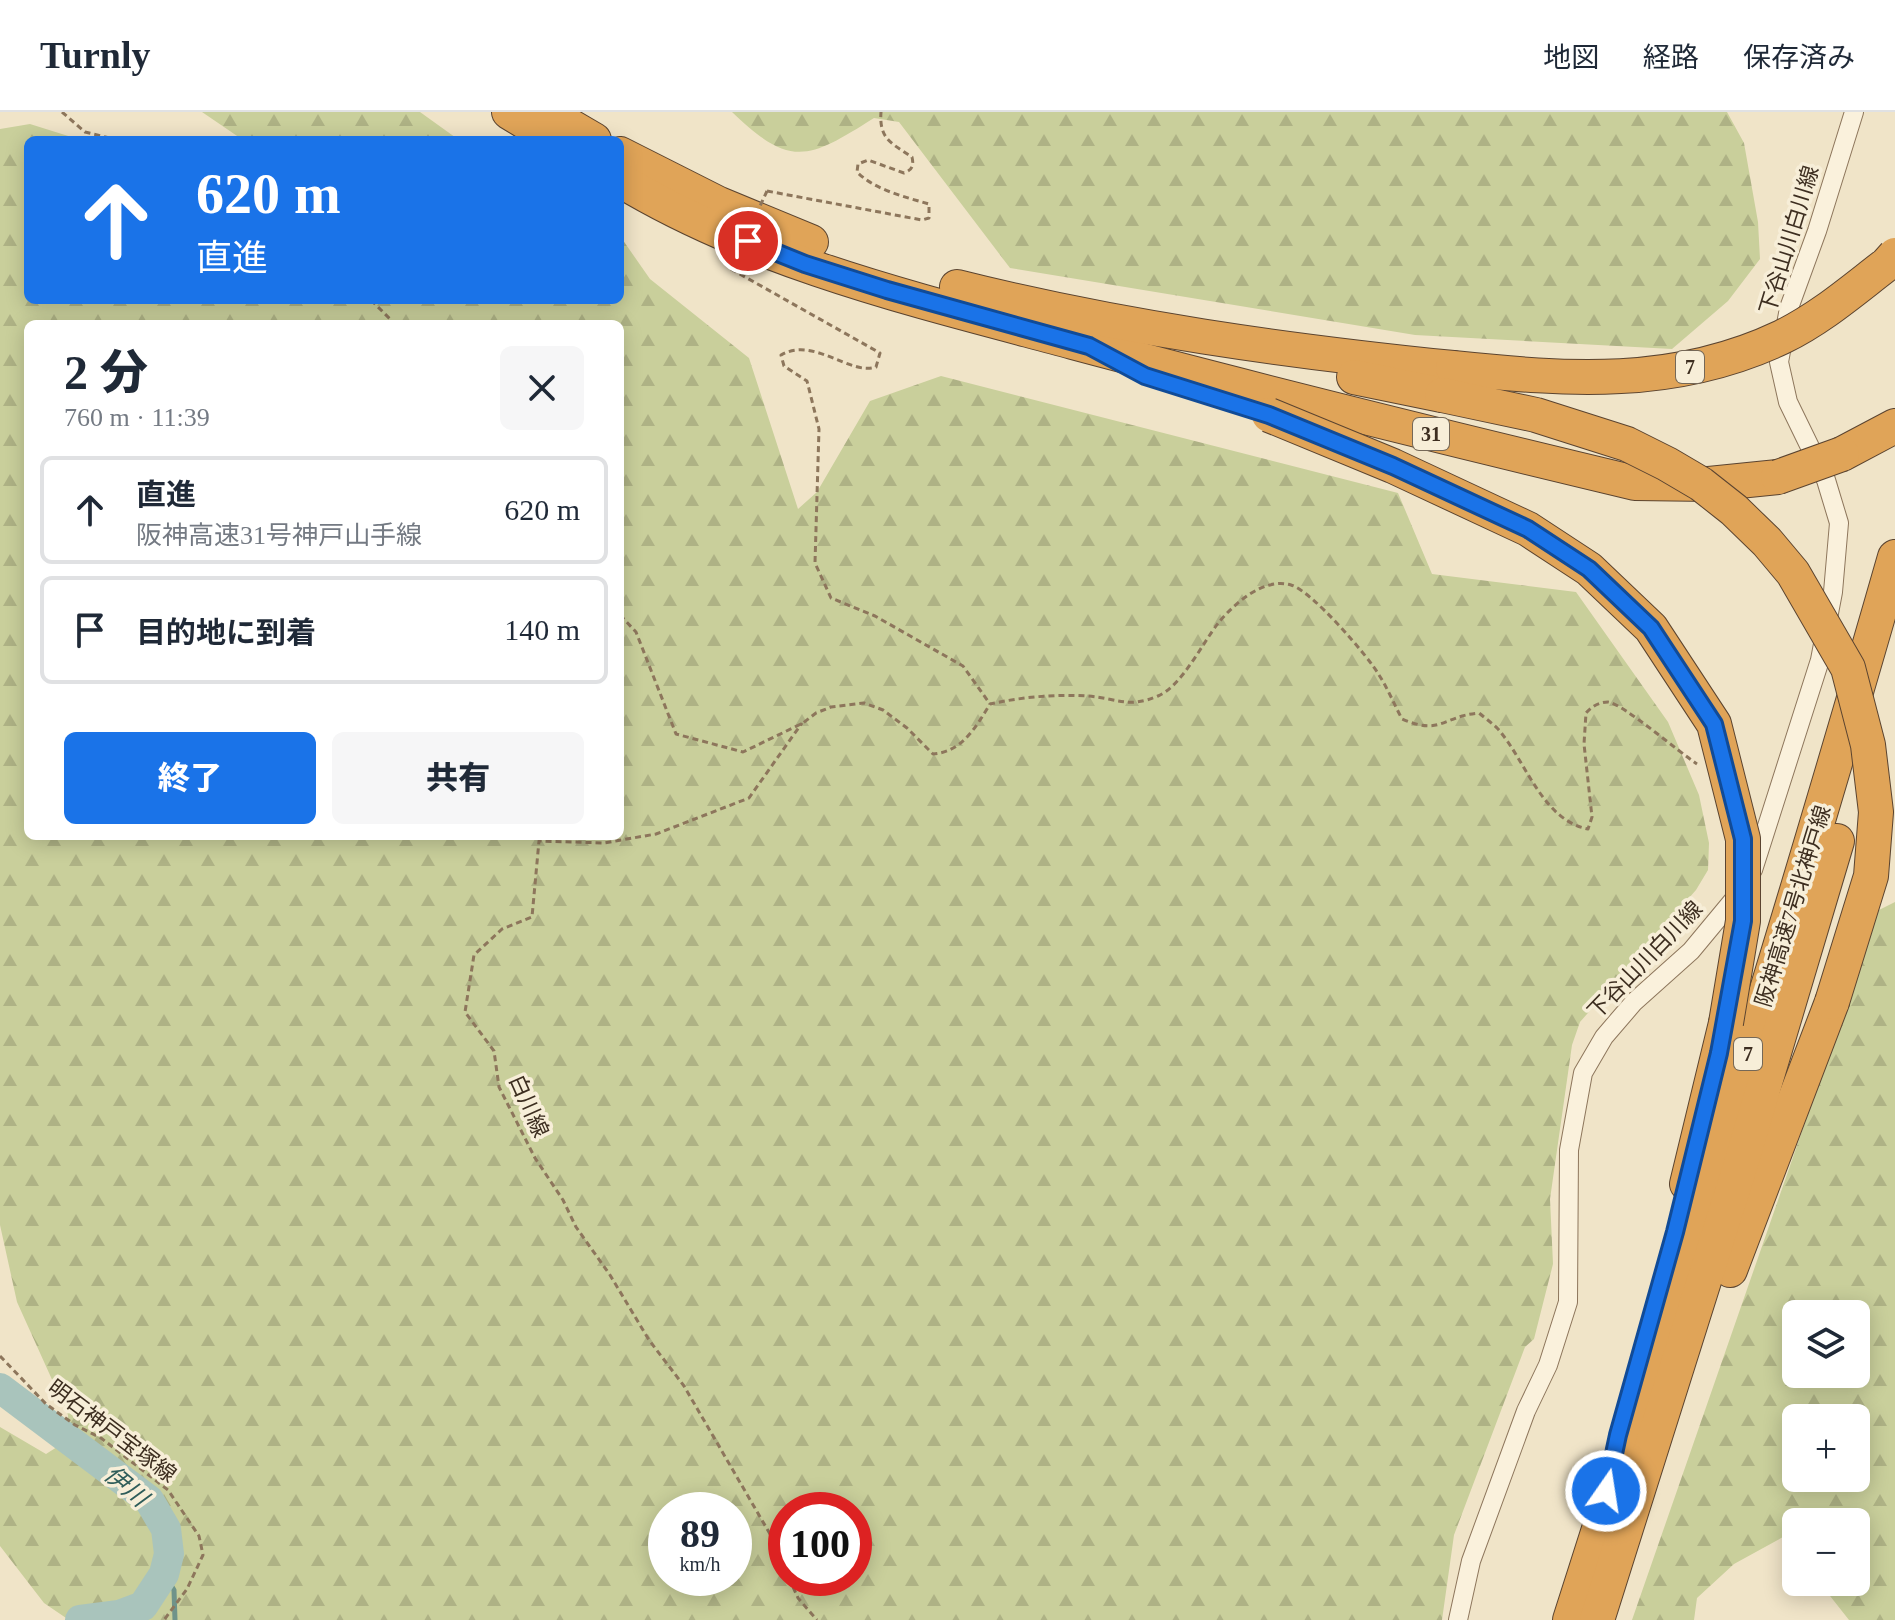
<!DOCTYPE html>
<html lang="ja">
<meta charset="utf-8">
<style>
body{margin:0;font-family:"Times New Roman","Noto Sans JP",serif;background:#f6f6f7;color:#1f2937;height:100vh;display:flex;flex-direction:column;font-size:30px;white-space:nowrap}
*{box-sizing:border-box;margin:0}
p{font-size:26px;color:#747a83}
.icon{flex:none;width:44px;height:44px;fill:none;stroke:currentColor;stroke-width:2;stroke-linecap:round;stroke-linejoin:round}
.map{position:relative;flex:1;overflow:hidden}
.drawer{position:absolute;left:24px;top:208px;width:600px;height:520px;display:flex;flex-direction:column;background:#fff;border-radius:12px;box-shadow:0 4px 20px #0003}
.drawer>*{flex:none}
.guide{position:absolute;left:24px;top:24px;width:600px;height:168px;border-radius:12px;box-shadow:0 4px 20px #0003;background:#1a73e8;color:#fff;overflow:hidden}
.fabs{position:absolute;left:1782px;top:1188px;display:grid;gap:16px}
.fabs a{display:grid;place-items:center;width:88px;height:88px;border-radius:12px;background:#fff;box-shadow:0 4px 20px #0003;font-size:40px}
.speed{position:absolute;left:648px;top:1380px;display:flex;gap:16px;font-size:40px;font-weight:700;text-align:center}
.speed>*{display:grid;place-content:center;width:104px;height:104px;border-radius:50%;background:#fff;box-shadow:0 4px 20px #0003;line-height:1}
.speed small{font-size:20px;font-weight:400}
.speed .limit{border:12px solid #d22;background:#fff;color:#111}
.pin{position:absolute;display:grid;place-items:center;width:68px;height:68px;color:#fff;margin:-34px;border:4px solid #fff;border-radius:50%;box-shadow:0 2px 8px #0007}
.me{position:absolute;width:88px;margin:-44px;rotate:13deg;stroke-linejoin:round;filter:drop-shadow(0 0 6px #0008)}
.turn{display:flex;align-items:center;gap:28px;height:168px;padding:0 40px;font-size:36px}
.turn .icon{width:104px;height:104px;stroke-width:2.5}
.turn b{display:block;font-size:56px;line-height:68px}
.round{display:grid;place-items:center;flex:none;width:84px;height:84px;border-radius:12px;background:#f6f6f7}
.summary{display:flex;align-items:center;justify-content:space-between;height:136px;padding:0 40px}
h1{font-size:48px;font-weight:800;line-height:60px}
.primary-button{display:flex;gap:16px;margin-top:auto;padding:16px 40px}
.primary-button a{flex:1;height:92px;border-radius:12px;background:#1a73e8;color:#fff;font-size:32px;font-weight:800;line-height:92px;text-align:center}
.primary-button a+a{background:#f6f6f7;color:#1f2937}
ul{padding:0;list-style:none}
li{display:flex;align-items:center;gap:24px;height:108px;margin:0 16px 12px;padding:0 24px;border:4px solid #e0e1e3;border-radius:12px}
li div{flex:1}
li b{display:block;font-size:30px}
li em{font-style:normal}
header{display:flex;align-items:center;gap:48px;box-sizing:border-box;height:112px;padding:0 40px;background:#fff;border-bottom:2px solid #e0e1e3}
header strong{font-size:38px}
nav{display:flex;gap:44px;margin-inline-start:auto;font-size:28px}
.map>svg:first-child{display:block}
.forest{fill:url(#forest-firs);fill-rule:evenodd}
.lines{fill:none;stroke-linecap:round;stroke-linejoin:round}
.stream{stroke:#6f938a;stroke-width:5}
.river{stroke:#a9c4bc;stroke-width:30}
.street-casing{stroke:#8d765c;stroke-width:20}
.highway-casing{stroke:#5b4430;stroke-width:36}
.path{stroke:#8d765c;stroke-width:3;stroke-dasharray:6 4;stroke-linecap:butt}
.street{stroke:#faf1dc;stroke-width:18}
.highway{stroke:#e0a458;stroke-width:34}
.highway-bridge-casing{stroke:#5b4430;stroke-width:36;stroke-linecap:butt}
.path-bridge{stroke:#8d765c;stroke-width:3;stroke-dasharray:6 4;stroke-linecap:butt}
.highway-bridge{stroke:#e0a458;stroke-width:34}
.route-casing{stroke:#114b97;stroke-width:20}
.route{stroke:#1a73e8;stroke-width:14}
.labels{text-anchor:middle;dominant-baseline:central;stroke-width:7;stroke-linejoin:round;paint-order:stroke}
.shield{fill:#f7eed8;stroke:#756857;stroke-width:2}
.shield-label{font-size:20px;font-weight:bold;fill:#3d2e20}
.street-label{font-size:22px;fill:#3d2e20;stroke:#f7eed8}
.water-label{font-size:24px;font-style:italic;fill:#2f5d5a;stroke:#f7eed8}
</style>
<header>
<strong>Turnly</strong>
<nav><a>地図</a><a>経路</a><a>保存済み</a></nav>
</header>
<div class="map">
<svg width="1895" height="1508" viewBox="0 0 1895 1508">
<defs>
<pattern id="forest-firs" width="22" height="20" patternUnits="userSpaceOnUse" patternTransform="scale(2)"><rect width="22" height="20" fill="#c9cf9b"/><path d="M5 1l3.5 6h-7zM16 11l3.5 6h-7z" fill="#aeb285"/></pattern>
</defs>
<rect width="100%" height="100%" fill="#f0e4c8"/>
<g class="forest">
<path d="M202 0H420L459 28H243Z"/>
<path d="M732 0H1727L1744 31 1758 110 1760 147 1728 189 1672 237 1415 223 1010 156 899 10 874 6C809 47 791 57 732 0Z"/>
<path d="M30 12 81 28H28V188H620V124L650 167 749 246 798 397 817 380 870 289 941 264 1398 381 1432 462 1576 480 1668 610 1699 683 1709 731 1708 758 1696 778 1580 910 1572 933 1550 1087 1553 1152 1534 1227 1525 1235 1454 1423 1442 1508H69L44 1491 0 1434V1315L46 1342 68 1328V1303L17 1190 0 1113V17ZM620 212V724H28V212ZM734 1398V1466H666V1398ZM854 1398V1466H786V1398Z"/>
<path d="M1895 790V1508H1849L1819 1470H1856V1410H1796V1441L1783 1425 1734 1452 1697 1486 1694 1508H1632L1879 798ZM1796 1202H1856V1262H1796ZM1796 1306H1856V1366H1796Z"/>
</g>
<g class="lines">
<path class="stream" d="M164 1462 174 1478 175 1508"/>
<path class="river" d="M0 1276 149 1388 166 1417 169 1442 164 1462 143 1494 119 1503 80 1508"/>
<defs>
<g id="street">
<path d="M1753 758 1820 548 1833 480 1839 411 1826 368 1788 290 1779 250 1789 196 1817 119 1854 0"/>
<path d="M1458 1508 1471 1449 1526 1299 1548 1253 1568 1190 1569 1038 1583 961 1604 925 1634 890 1691 839 1740 780"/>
</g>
<g id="highway">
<path d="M509 0 555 28"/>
<path d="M546 0 594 28"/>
<path d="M620 42 719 92 811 130"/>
<path d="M620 68C757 151 920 189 1073 230 1260 280 1447 326 1635 371L1709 372 1778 365"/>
<path d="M957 175C1120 216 1286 239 1453 256"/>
<path d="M1354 265 1442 283"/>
<path d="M1842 342 1895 314"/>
<path d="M1687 1072 1726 911"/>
<path d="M1730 1158 1832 890"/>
<path d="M1570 1508C1683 1155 1793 801 1895 445"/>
<path d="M1597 1508 1739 1058 1837 729"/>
</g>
</defs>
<use href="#street" class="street-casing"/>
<use href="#highway" class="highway-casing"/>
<g class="path">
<path d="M62 0 85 20 118 28"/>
<path d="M767 79 922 108 929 106V92C905 85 875 78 857 60L858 52 868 48 904 61C912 58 914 54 912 45 891 31 879 27 881 0"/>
<path d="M731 157 880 241 876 255C850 264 814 224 781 243L784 254 807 269 819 317 815 451 831 486 875 504 963 554 990 592"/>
<path d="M371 188 395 212"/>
<path d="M620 503 636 520 676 622 743 640 803 611 816 601 831 595 864 591 883 598 907 616 933 642C962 640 976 615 990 592 1022 585 1055 582 1087 584 1117 586 1128 597 1158 584 1182 574 1203 530 1219 510 1235 491 1264 465 1291 473 1312 479 1368 544 1379 563 1388 577 1394 592 1402 607 1441 624 1443 604 1479 601 1485 606 1492 611 1498 617 1526 649 1542 708 1588 717L1592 705 1584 632 1586 601C1591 595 1599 590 1608 590 1622 591 1680 641 1697 652"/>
<path d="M0 1244 46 1292 75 1313 101 1326 168 1378 199 1424 203 1443 187 1477 164 1508"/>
<path d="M786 1459 770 1422 684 1274 649 1228 610 1163 576 1115 563 1088 535 1046 499 975 494 939 465 900 474 843 502 817 532 805 539 729 604 731 656 722 749 686 802 611"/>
<path d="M789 1466 798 1486 817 1508"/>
</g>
<use href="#street" class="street"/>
<use href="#highway" class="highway"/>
<defs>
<g id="highway-bridge">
<path d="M1453 256C1568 268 1675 276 1782 225 1821 206 1853 178 1887 152L1895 143"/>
<path d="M1442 283 1536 303 1627 332 1667 352 1701 372 1734 398 1767 430 1793 461 1848 556 1868 633 1876 700 1871 764 1832 890"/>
<path d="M1269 303 1393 354 1528 417 1589 457 1651 516 1714 612 1743 727V809L1726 911"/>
<path d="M1778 365 1842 342"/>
</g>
</defs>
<use href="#highway-bridge" class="highway-bridge-casing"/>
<path class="path-bridge" d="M731 157 767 79"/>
<use href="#highway-bridge" class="highway-bridge"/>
</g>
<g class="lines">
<defs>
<path id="route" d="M748 129 805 152 887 178 1089 234 1145 264 1269 303 1393 354 1528 417 1589 457 1651 516 1714 612 1743 727V809L1719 941 1675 1120 1618 1323 1606 1379"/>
</defs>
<use href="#route" class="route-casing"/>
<use href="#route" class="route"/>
</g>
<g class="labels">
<g class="shield">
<rect x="1676" y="239" width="28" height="32" rx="6"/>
<rect x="1413" y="306" width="36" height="32" rx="6"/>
<rect x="1734" y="926" width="28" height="32" rx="6"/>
</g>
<g class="shield-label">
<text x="1690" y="255">7</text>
<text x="1431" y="322">31</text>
<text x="1748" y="942">7</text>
</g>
<g class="street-label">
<text transform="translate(1789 128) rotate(-73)">下谷山川白川線</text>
<text transform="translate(1793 794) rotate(-73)">阪神高速7号北神戸線</text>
<text transform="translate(1645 848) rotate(-46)">下谷山川白川線</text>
<text transform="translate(529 994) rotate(66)">白川線</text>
<text transform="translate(112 1319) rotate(37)">明石神戸宝塚線</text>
</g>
<g class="water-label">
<text transform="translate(126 1374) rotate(40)">伊川</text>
</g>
</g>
</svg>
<div class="fabs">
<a><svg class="icon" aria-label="layers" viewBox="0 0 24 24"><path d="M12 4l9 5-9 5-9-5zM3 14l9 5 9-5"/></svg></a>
<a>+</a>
<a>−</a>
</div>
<div class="speed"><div>89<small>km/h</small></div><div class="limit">100</div></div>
<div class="pin" style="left:748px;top:129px;background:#d93025"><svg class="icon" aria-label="arrive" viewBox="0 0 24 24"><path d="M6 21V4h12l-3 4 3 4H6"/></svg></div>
<svg class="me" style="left:1606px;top:1379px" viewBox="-20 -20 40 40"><circle r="17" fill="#1a73e8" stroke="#fff" stroke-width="3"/><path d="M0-11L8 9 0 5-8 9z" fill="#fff"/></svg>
<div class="guide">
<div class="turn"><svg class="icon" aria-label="ahead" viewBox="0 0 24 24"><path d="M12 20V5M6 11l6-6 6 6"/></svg><div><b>620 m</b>直進</div></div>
</div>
<section class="drawer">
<div class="summary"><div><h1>2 分</h1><p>760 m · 11:39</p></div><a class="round"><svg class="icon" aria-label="close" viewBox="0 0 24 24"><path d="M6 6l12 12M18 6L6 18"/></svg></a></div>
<ul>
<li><svg class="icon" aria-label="ahead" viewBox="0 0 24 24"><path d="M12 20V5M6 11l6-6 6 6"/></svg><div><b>直進</b><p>阪神高速31号神戸山手線</p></div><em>620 m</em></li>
<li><svg class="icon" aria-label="arrive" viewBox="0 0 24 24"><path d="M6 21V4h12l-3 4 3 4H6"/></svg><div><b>目的地に到着</b></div><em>140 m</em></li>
</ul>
<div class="primary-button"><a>終了</a><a>共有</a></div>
</section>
</div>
